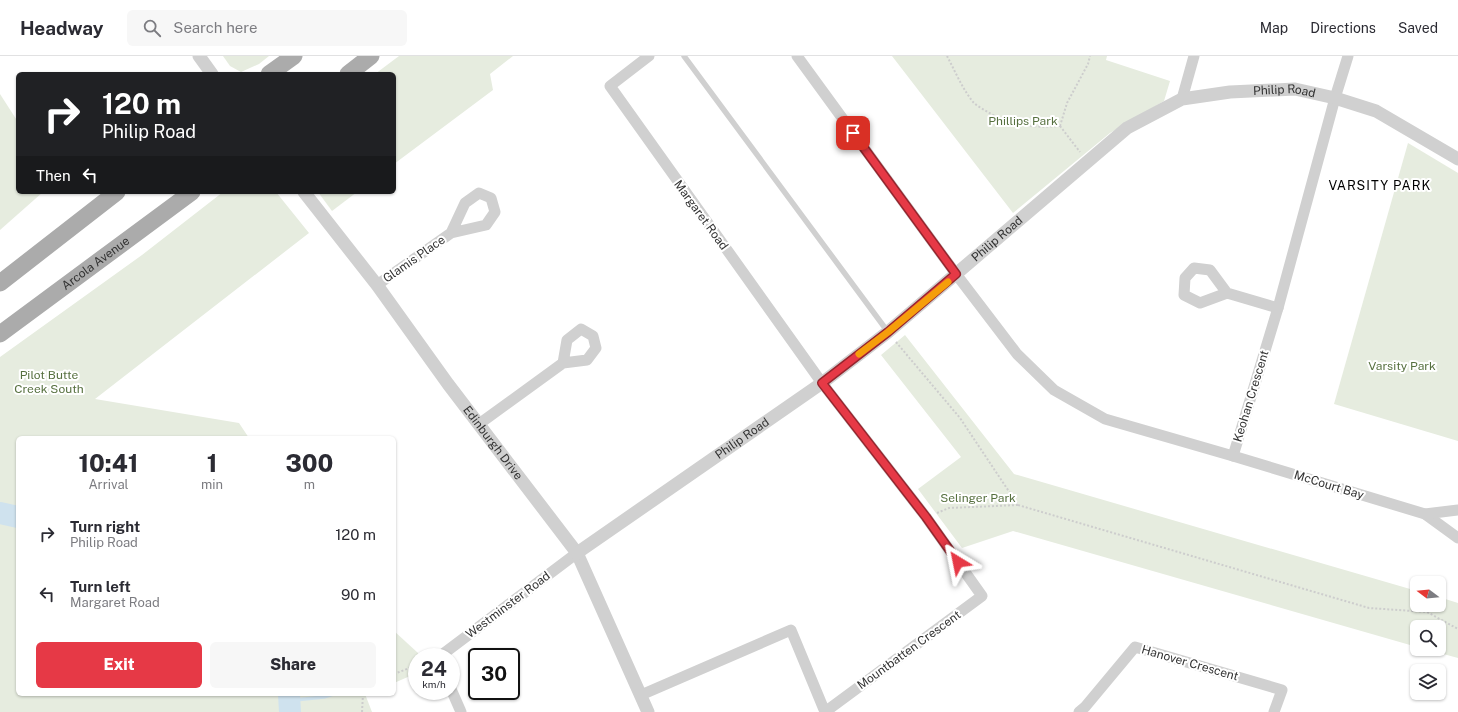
<!DOCTYPE html>
<style>
body{margin:0;font-family:"Public Sans",sans-serif;background:#f7f7f7;color:#2b2b33;height:100vh;display:flex;flex-direction:column;font-size:15px;white-space:nowrap}
*{box-sizing:border-box;margin:0}
p{font-size:13px;color:#7c7c81}
.icon{flex:none;width:22px;height:22px;fill:none;stroke:currentColor;stroke-width:2;stroke-linecap:round;stroke-linejoin:round}
.map{position:relative;flex:1;overflow:hidden}
.sheet{position:absolute;left:16px;top:380px;width:380px;height:260px;display:flex;flex-direction:column;background:#fff;border-radius:6px;box-shadow:0 1px 3px #0004}
.sheet>*{flex:none}
.banner{position:absolute;left:16px;top:16px;width:380px;height:122px;border-radius:6px;box-shadow:0 1px 3px #0004;background:#202124;color:#fff;overflow:hidden}
.needle{width:26px;rotate:286deg}
.tools{position:absolute;left:1410px;top:520px;display:grid;gap:8px}
.tools a{display:grid;place-items:center;width:36px;height:36px;border-radius:6px;background:#fff;box-shadow:0 1px 3px #0004;font-size:20px}
.speed{position:absolute;left:408px;top:592px;display:flex;gap:8px;font-size:20px;font-weight:700;text-align:center}
.speed>*{display:grid;place-content:center;width:52px;height:52px;border-radius:50%;background:#fff;box-shadow:0 1px 3px #0004;line-height:1}
.speed small{font-size:10px;font-weight:400}
.speed .limit{border:2px solid #111;border-radius:6px;background:#fff;color:#111}
.pin{position:absolute;display:grid;place-items:center;width:34px;height:34px;color:#fff;margin:-17px;border-radius:8px;box-shadow:0 2px 6px #0006}
.me{position:absolute;width:44px;margin:-22px;rotate:325deg;stroke-linejoin:round;filter:drop-shadow(0 0 3px #0008)}
.turn{display:flex;align-items:center;gap:14px;height:84px;padding:0 20px;font-size:18px}
.turn .icon{width:52px;height:52px;stroke-width:2.5}
.turn b{display:block;font-size:28px;line-height:34px}
.then{display:flex;align-items:center;height:38px;padding:0 20px;background:#0003;gap:8px;font-size:15px}
.eta{display:flex;justify-content:space-evenly;align-items:center;height:68px;text-align:center}
.eta b{font-size:24px;font-weight:800;line-height:28px}
.cta{display:flex;gap:8px;margin-top:auto;padding:8px 20px}
.cta a{flex:1;height:46px;border-radius:6px;background:#e63946;color:#fff;font-size:16px;font-weight:800;line-height:46px;text-align:center}
.cta a+a{background:#f7f7f7;color:#2b2b33}
ul{padding:0;list-style:none}
li{display:flex;align-items:center;gap:12px;height:60px;padding:0 20px}
li div{flex:1}
li b{display:block;font-size:15px}
li em{font-style:normal}
header{display:flex;align-items:center;gap:24px;box-sizing:border-box;height:56px;padding:0 20px;background:#fff;border-bottom:1px solid #e1e1e2}
header strong{font-size:19px}
nav{display:flex;gap:22px;margin-inline-start:auto;font-size:14px}
.search{width:280px;height:36px;background:#f7f7f7;display:flex;align-items:center;gap:10px;box-sizing:border-box;padding:0 14px;border-radius:6px;color:#7c7c81;font-size:15px}
.map>svg:first-child{display:block}
.green{fill:#e6ecdf}
.lines{fill:none;stroke-linecap:round;stroke-linejoin:round}
.stream{stroke:#cfe2ee;stroke-width:3.5}
.river{stroke:#cfe2ee;stroke-width:22}
.path{stroke:#cdcdcd;stroke-width:2;stroke-dasharray:2 2;stroke-linecap:butt}
.service{stroke:#d0d0d0;stroke-width:5.5}
.minor{stroke:#d0d0d0;stroke-width:11}
.tertiary{stroke:#d0d0d0;stroke-width:13}
.primary{stroke:#ababab;stroke-width:17}
.route-casing{stroke:#96252e;stroke-width:10}
.route{stroke:#e63946;stroke-width:7}
.slow{stroke:#f59e0b;stroke-width:7}
.labels{text-anchor:middle;dominant-baseline:central;stroke-width:4;stroke-linejoin:round;paint-order:stroke}
.street-label{font-size:12px;fill:#333;stroke:#fff}
.park-label{font-size:12px;fill:#56703f;stroke:#fff}
.neighbourhood-label{font-size:13px;letter-spacing:1px;fill:#000;stroke:#fff}
</style>
<header>
<strong>Headway</strong>
<div class="search"><svg class="icon" aria-label="search" viewBox="0 0 24 24"><circle cx="10" cy="10" r="6"/><path d="M15 15l6 6"/></svg>Search here</div>
<nav><a>Map</a><a>Directions</a><a>Saved</a></nav>
</header>
<div class="map">
<svg width="1458" height="656" viewBox="0 0 1458 656">
<rect width="100%" height="100%" fill="#fff"/>
<g class="green">
<path d="M223 0H269L259 8 241 16 230 10Z"/>
<path d="M399 0H513L490 18 493 34 394 108V18H375Z"/>
<path d="M892 0H1107L1106 4 1170 25 1164 45 1110 77 1013 157Z"/>
<path d="M0 38 18 66V136H43L0 174Z"/>
<path d="M1408 87 1458 117V385L1334 348Z"/>
<path d="M223 136H276L309 177 95 343 239 367 249 382H18V638H365L372 656H0V301L142 199Z"/>
<path d="M318 136H357L332 155Z"/>
<path d="M905 279 1014 418 1417 535V549H1439V541L1458 547V602L1425 593H1439V571H1417V591L1013 475 962 492 918 433 961 401 881 299Z"/>
<path d="M394 575 418 597 417 617 394 627Z"/>
</g>
<g class="lines">
<path class="stream" d="M291 651 293 646 295 644 324 641 333 638"/>
<g class="river">
<path d="M0 457 18 461"/>
<path d="M289 638 290 656"/>
</g>
<g class="path">
<path d="M947 0C955 15 962 32 973 46 978 51 985 54 991 58 1015 70 1034 72 1060 70"/>
<path d="M1060 70 1067 47 1088 8 1090 0"/>
<path d="M1060 70 1080 96"/>
<path d="M896 286 960 362 1018 449 1369 552 1427 556 1458 573"/>
<path d="M937 457 949 452 1018 449"/>
<path d="M394 618 417 609"/>
<path d="M362 656 363 638"/>
</g>
<path class="service" d="M684 0 888 276"/>
<g class="minor">
<path d="M797 0 956 218 1017 298 1054 334 1105 363 1233 400 1278 252 1335 42 1348 0"/>
<path d="M1182 43 1194 0"/>
<path d="M377 229 451 177 486 169 495 156 491 142 479 137 465 147 451 177"/>
<path d="M1227 237 1210 214 1194 212 1185 222 1184 239 1200 247 1227 237 1278 252"/>
<path d="M479 368 563 307 587 304 596 292 593 280 581 273 567 284 563 307"/>
<path d="M1233 400 1425 458 1458 482"/>
<path d="M1425 458 1458 454"/>
<path d="M439 601 577 497"/>
<path d="M451 633 461 656"/>
<path d="M641 639 791 574 825 656 982 540 926 461 822 327 610 30 649 0"/>
<path d="M1079 656 1085 651 1135 591 1282 634 1274 656"/>
</g>
<g class="tertiary">
<path d="M199 0 212 18"/>
<path id="s1" d="M304 136 377 229 448 328 577 497 648 656"/>
<path id="s2" d="M577 497 822 327 888 276 1127 72 1182 43 1230 36 1295 33 1335 42 1376 55 1458 103"/>
</g>
<g class="primary">
<path d="M269 18 294 0"/>
<path d="M348 18 371 0"/>
<path d="M0 227 117 136"/>
<path id="s3" d="M0 278 192 136"/>
</g>
</g>
<g class="lines">
<defs>
<path id="route" d="M853 77 956 218 888 276 822 327 926 461 958 506"/>
</defs>
<use href="#route" class="route-casing"/>
<use href="#route" class="route"/>
<path class="slow" d="M859 298 888 276 948 226"/>
</g>
<g class="labels">
<g class="street-label">
<text stroke="none"><textPath href="#s2" startOffset="861">Philip Road</textPath></text>
<text transform="translate(701 159) rotate(54)">Margaret Road</text>
<text stroke="none"><textPath href="#s2" startOffset="525">Philip Road</textPath></text>
<text transform="translate(414 203) rotate(-35)">Glamis Place</text>
<text stroke="none"><textPath href="#s3" startOffset="119">Arcola Avenue</textPath></text>
<text transform="translate(1251 340) rotate(-73)">Keohan Crescent</text>
<text stroke="none"><textPath href="#s2" startOffset="201">Philip Road</textPath></text>
<text stroke="none"><textPath href="#s1" startOffset="314">Edinburgh Drive</textPath></text>
<text transform="translate(1329 429) rotate(17)">McCourt Bay</text>
<text transform="translate(508 549) rotate(-37)">Westminster Road</text>
<text transform="translate(909 594) rotate(-36)">Mountbatten Crescent</text>
<text transform="translate(1190 607) rotate(16)">Hanover Crescent</text>
</g>
<g class="park-label">
<text x="1023" y="65">Phillips Park</text>
<text x="1402" y="310">Varsity Park</text>
<text x="49" y="319">Pilot Butte<tspan x="49" dy="14">Creek South</tspan></text>
<text x="978" y="442">Selinger Park</text>
</g>
<g class="neighbourhood-label">
<text x="1380" y="129">VARSITY PARK</text>
</g>
</g>
</svg>
<div class="tools">
<a><svg class="needle" viewBox="-14 -14 28 28"><path d="M0-13l5 13h-10z" fill="#e53935"/><path d="M0 13l5-13h-10z" fill="#7c7c81"/></svg></a>
<a><svg class="icon" aria-label="search" viewBox="0 0 24 24"><circle cx="10" cy="10" r="6"/><path d="M15 15l6 6"/></svg></a>
<a><svg class="icon" aria-label="layers" viewBox="0 0 24 24"><path d="M12 4l9 5-9 5-9-5zM3 14l9 5 9-5"/></svg></a>
</div>
<div class="speed"><div>24<small>km/h</small></div><div class="limit">30</div></div>
<div class="pin" style="left:853px;top:77px;background:#d93025"><svg class="icon" aria-label="arrive" viewBox="0 0 24 24"><path d="M6 21V4h12l-3 4 3 4H6"/></svg></div>
<svg class="me" style="left:958px;top:506px" viewBox="-20 -20 40 40"><path d="M0-17L14 15 0 8-14 15z" fill="#e63946" stroke="#fff" stroke-width="4"/></svg>
<div class="banner">
<div class="turn"><svg class="icon" aria-label="right" viewBox="0 0 24 24"><path d="M7 20v-9h11M14 6l5 5-5 5"/></svg><div><b>120 m</b>Philip Road</div></div>
<div class="then">Then<svg class="icon" aria-label="left" viewBox="0 0 24 24"><path d="M17 20v-9H6M10 6l-5 5 5 5"/></svg></div>
</div>
<section class="sheet">
<div class="eta">
<div><b>10:41</b><p>Arrival</p></div>
<div><b>1</b><p>min</p></div>
<div><b>300</b><p>m</p></div>
</div>
<ul>
<li><svg class="icon" aria-label="right" viewBox="0 0 24 24"><path d="M7 20v-9h11M14 6l5 5-5 5"/></svg><div><b>Turn right</b><p>Philip Road</p></div><em>120 m</em></li>
<li><svg class="icon" aria-label="left" viewBox="0 0 24 24"><path d="M17 20v-9H6M10 6l-5 5 5 5"/></svg><div><b>Turn left</b><p>Margaret Road</p></div><em>90 m</em></li>
</ul>
<div class="cta"><a>Exit</a><a>Share</a></div>
</section>
</div>
